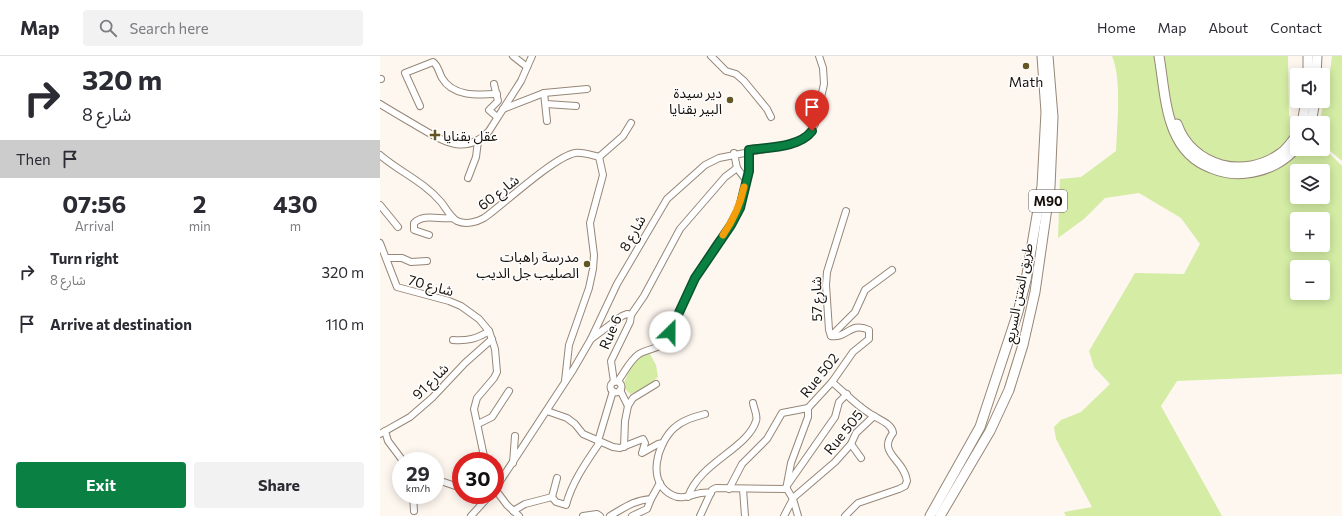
<!DOCTYPE html>
<meta charset="utf-8">
<style>
body{margin:0;font-family:Commissioner,"Noto Sans Arabic",sans-serif;background:#f2f2f3;color:#2b2b33;height:100vh;display:flex;flex-direction:column;font-size:15px;white-space:nowrap}
*{box-sizing:border-box;margin:0}
p{font-size:13px;color:#7c7c81}
.icon{flex:none;width:22px;height:22px;fill:none;stroke:currentColor;stroke-width:2;stroke-linecap:round;stroke-linejoin:round}
.map{position:relative;flex:1;overflow:hidden}
.side{display:flex;flex-direction:column;background:#fff;width:380px}
.side>*{flex:none}
.hud{background:#fff;color:#2b2b33;overflow:hidden}
.tools{position:absolute;left:910px;top:12px;display:grid;gap:8px}
.tools a{display:grid;place-items:center;width:40px;height:40px;border-radius:4px;background:#fff;box-shadow:0 2px 10px #0003;font-size:20px}
.speed{position:absolute;left:12px;top:396px;display:flex;gap:8px;font-size:20px;font-weight:700;text-align:center}
.speed>*{display:grid;place-content:center;width:52px;height:52px;border-radius:50%;background:#fff;box-shadow:0 2px 10px #0003;line-height:1}
.speed small{font-size:10px;font-weight:400}
.speed .limit{border:6px solid #d22;background:#fff;color:#111}
.pin{position:absolute;display:grid;place-items:center;width:34px;height:34px;color:#fff;margin:-41px -17px;border-radius:50% 50% 50% 0;rotate:-45deg;box-shadow:0 0 4px #0007}
.pin .icon{rotate:45deg}
.me{position:absolute;width:44px;margin:-22px;rotate:23deg;stroke-linejoin:round;filter:drop-shadow(0 0 3px #0008)}
.turn{display:flex;align-items:center;gap:14px;height:84px;padding:0 16px;font-size:18px}
.turn .icon{width:52px;height:52px;stroke-width:2.5}
.turn b{display:block;font-size:28px;line-height:34px}
.then{display:flex;align-items:center;height:38px;padding:0 16px;background:#0003;gap:8px;font-size:15px}
.eta{display:flex;justify-content:space-evenly;align-items:center;height:68px;text-align:center}
.eta b{font-size:24px;font-weight:700;line-height:28px}
.action{display:flex;gap:8px;margin-top:auto;padding:8px 16px}
.action a{flex:1;height:46px;border-radius:4px;background:#0b8043;color:#fff;font-size:16px;font-weight:700;line-height:46px;text-align:center}
.action a+a{background:#f2f2f3;color:#2b2b33}
ul{padding:0;list-style:none}
li{display:flex;align-items:center;gap:12px;height:52px;padding:0 16px}
li div{flex:1}
li b{display:block;font-size:15px}
li em{font-style:normal}
header{display:flex;align-items:center;gap:24px;box-sizing:border-box;height:56px;padding:0 20px;background:#fff;border-bottom:1px solid #e1e1e2}
header strong{font-size:19px}
nav{display:flex;gap:22px;margin-inline-start:auto;font-size:14px}
.search{width:280px;height:36px;background:#f2f2f3;display:flex;align-items:center;gap:10px;box-sizing:border-box;padding:0 14px;border-radius:4px;color:#7c7c81;font-size:15px}
main{display:flex;flex:1;min-height:0}
.map>svg:first-child{display:block}
.green{fill:#d4eca4;fill-rule:evenodd}
.lines{fill:none;stroke-linecap:round;stroke-linejoin:round}
.minor-casing{stroke:#968777;stroke-width:8}
.highway-casing{stroke:#968777;stroke-width:11}
.minor{stroke:#fff;stroke-width:6}
.highway{stroke:#fff;stroke-width:9}
.route-casing{stroke:#07532c;stroke-width:10}
.route{stroke:#0b8043;stroke-width:7}
.slow{stroke:#f59e0b;stroke-width:7}
.poi-dot{fill:#635623;stroke:#fff;stroke-width:1.5}
.labels{text-anchor:middle;dominant-baseline:central;stroke-width:3;stroke-linejoin:round;paint-order:stroke}
.shield{fill:#fff;stroke:#5e5a56;stroke-width:1}
.shield-label{font-size:13px;font-weight:bold;fill:#19130d}
.poi-label{font-size:14px;fill:#19130d;stroke:#fff;text-anchor:end}
.street-label{font-size:14px;fill:#19130d;stroke:#fff}
</style>
<header>
<strong>Map</strong>
<div class="search"><svg class="icon" aria-label="search" viewBox="0 0 24 24"><circle cx="10" cy="10" r="6"/><path d="M15 15l6 6"/></svg>Search here</div>
<nav><a>Home</a><a>Map</a><a>About</a><a>Contact</a></nav>
</header>
<main>
<section class="side">
<div class="hud">
<div class="turn"><svg class="icon" aria-label="right" viewBox="0 0 24 24"><path d="M7 20v-9h11M14 6l5 5-5 5"/></svg><div><b>320 m</b>شارع 8</div></div>
<div class="then">Then<svg class="icon" aria-label="arrive" viewBox="0 0 24 24"><path d="M6 21V4h12l-3 4 3 4H6"/></svg></div>
</div>
<div class="eta">
<div><b>07:56</b><p>Arrival</p></div>
<div><b>2</b><p>min</p></div>
<div><b>430</b><p>m</p></div>
</div>
<ul>
<li><svg class="icon" aria-label="right" viewBox="0 0 24 24"><path d="M7 20v-9h11M14 6l5 5-5 5"/></svg><div><b>Turn right</b><p>شارع 8</p></div><em>320 m</em></li>
<li><svg class="icon" aria-label="arrive" viewBox="0 0 24 24"><path d="M6 21V4h12l-3 4 3 4H6"/></svg><div><b>Arrive at destination</b></div><em>110 m</em></li>
</ul>
<div class="action"><a>Exit</a><a>Share</a></div>
</section>
<div class="map">
<svg width="962" height="460" viewBox="0 0 962 460">
<rect width="100%" height="100%" fill="#fef7f0"/>
<g class="green">
<path d="M732 0H908L909 60 917 67V93H943V91L962 110V318L797 325 781 350 842 460H686L684 456 712 451 676 383 674 371 681 364 701 356 730 328 714 311 709 295 755 217 804 218 820 188 801 162 759 137 725 142 704 163 678 182 680 123 701 121 736 95C737 70 742 22 732 0ZM917 115H943V141H917ZM917 163H943V189H917ZM917 211H943V237H917Z"/>
<path d="M952 0H962V105L943 89V67H939L949 24Z"/>
<path d="M270 298 276 309 278 321 265 332 250 338 245 333 244 327 251 310 257 302Z"/>
</g>
<g class="lines">
<defs>
<g id="minor">
<path d="M133 0 147 11"/>
<path d="M331 0 346 15 356 18 364 25 387 53 391 61"/>
<path d="M0 23H1"/>
<path d="M114 28 118 45 109 54 117 61"/>
<path d="M164 37 167 65"/>
<path d="M0 48C13 56 25 63 37 70 61 84 85 101 109 75L141 25 152 0"/>
<path d="M166 48 196 50"/>
<path d="M40 50 25 17 53 6C58 9 59 17 62 22 73 41 98 39 117 38"/>
<path d="M123 53 164 37 207 33"/>
<path d="M354 97 357 112 366 124"/>
<path d="M0 99C20 116 44 126 61 146 66 152 70 161 77 165 86 169 97 166 104 162 124 148 174 101 195 97 203 96 211 99 219 101"/>
<path d="M219 101 243 80 251 67"/>
<path d="M88 122 96 101 98 85"/>
<path d="M0 149 18 171"/>
<path d="M49 179 34 174V167C44 157 60 164 73 162"/>
<path d="M0 187 17 231 69 245 81 250 99 263 109 275 115 293 117 316 114 322 97 342 94 353 105 405"/>
<path d="M7 202H22L31 206 47 205"/>
<path d="M251 259 264 240 300 173 345 121 357 112"/>
<path d="M451 280 475 256 485 234 512 214"/>
<path d="M211 283 242 260 247 258 251 259 250 266 231 305 234 326"/>
<path d="M73 284C87 285 97 283 109 275"/>
<path d="M185 325 189 289 209 232 213 213 214 199 210 167 223 119 219 101"/>
<path d="M238 325C244 317 250 304 259 298 268 293 281 292 286 285L315 222 336 189 351 169 360 151 369 115V95"/>
<circle cx="236" cy="331" r="5.5"/>
<path d="M452 326C464 336 476 349 489 357 497 363 512 367 513 377 497 397 524 403 527 425L525 430 519 433 478 447 465 460"/>
<path d="M240 334 248 350 245 365 244 391"/>
<path d="M248 350 253 342 276 328"/>
<path d="M167 355 187 362 195 368 203 378 233 391 240 392 263 383 265 387 262 397 278 388 283 387"/>
<path d="M325 358C314 361 303 364 294 372 277 388 266 426 292 439 305 446 317 434 331 437"/>
<path d="M98 368 112 361 129 335"/>
<path d="M5 375 8 385 23 405"/>
<path d="M0 378 30 361 52 342 85 307 112 283"/>
<path d="M218 385 233 335"/>
<path d="M471 388 481 402"/>
<path d="M133 407 135 380"/>
<path d="M55 423 81 432"/>
<path d="M407 428 411 407 428 361V352"/>
<path d="M406 431 455 361 459 346 467 338"/>
<path d="M349 433 362 408 387 383 402 357 428 352 452 326 473 296 489 283V274C470 265 467 283 451 280L449 274 446 229 447 216 466 155"/>
<path d="M363 433 365 460"/>
<path d="M407 433 413 443 418 460"/>
<path d="M33 439 34 455"/>
<path d="M172 441 177 422"/>
<path d="M308 441C319 407 367 393 376 365 378 360 374 353 373 347"/>
<path d="M413 442 455 406 471 388 476 377 494 360"/>
<path d="M133 455 145 448 172 441 176 446 186 449C192 426 207 405 220 386"/>
<path d="M91 460 110 439"/>
<path d="M139 460 127 449 115 433 193 314 211 283 237 228 287 143 325 109 339 102 416 87 427 81 435 68 444 28 443 12 439 0"/>
<path d="M203 460 217 458 220 460"/>
<path d="M230 460C244 452 254 444 271 443L280 427"/>
<path d="M252 460 267 453 271 443"/>
<path d="M320 460 332 434 336 432 407 433"/>
<path d="M404 460 413 443"/>
</g>
<g id="highway">
<path d="M779 0C786 41 785 95 831 112 843 117 854 119 867 117 886 115 905 106 917 91"/>
<path d="M928 19V0"/>
<path d="M936 19 937 0"/>
<path d="M922 67 926 45"/>
<path d="M931 67 935 45"/>
<path d="M797 68C812 111 865 124 901 97 907 93 912 85 917 79"/>
<path d="M550 460 600 371 638 256 646 224 662 130 666 56 662 0"/>
<path d="M560 460 610 375 629 334 643 289 655 236 670 131 673 61 668 0"/>
</g>
</defs>
<use href="#minor" class="minor-casing"/>
<use href="#highway" class="highway-casing"/>
<use href="#minor" class="minor"/>
<use href="#highway" class="highway"/>
</g>
<g class="lines">
<defs>
<path id="route" d="M290 276 315 222 351 169 360 152 369 115V94C388 91 419 92 432 75"/>
</defs>
<use href="#route" class="route-casing"/>
<use href="#route" class="route"/>
<path class="slow" d="M343 179C354 163 360 150 364 131"/>
</g>
<g class="poi-dot">
<circle cx="646" cy="10" r="4"/>
<circle cx="350" cy="44" r="4"/>
<path d="M53 73h4v4h4v4h-4v4h-4v-4h-4v-4h4z"/>
<circle cx="207" cy="208" r="4"/>
</g>
<g class="labels">
<rect class="shield" x="649" y="134" width="38" height="22" rx="3"/>
<g class="shield-label">
<text x="668" y="145">M90</text>
</g>
<g class="poi-label">
<text x="646" y="25" text-anchor="middle">Math</text>
<text x="342" y="36">دير سيدة<tspan x="342" dy="16">البير بقنايا</tspan></text>
<text x="63" y="79" text-anchor="start">عقل بقنايا</text>
<text x="199" y="200">مدرسة راهبات<tspan x="199" dy="16">الصليب جل الديب</tspan></text>
</g>
<g class="street-label">
<text transform="translate(118 136) rotate(-38)">شارع 60</text>
<text transform="translate(252 177) rotate(-61)">شارع 8</text>
<text transform="translate(51 229) rotate(15)">شارع 70</text>
<text transform="translate(638 237) rotate(-79)">طريق المتن السريع</text>
<text transform="translate(436 243) rotate(-91)">شارع 57</text>
<text transform="translate(230 276) rotate(-67)">Rue 6</text>
<text transform="translate(439 319) rotate(-51)">Rue 502</text>
<text transform="translate(50 325) rotate(-45)">شارع 91</text>
<text transform="translate(463 376) rotate(-51)">Rue 505</text>
</g>
</g>
</svg>
<div class="tools">
<a><svg class="icon" aria-label="sound" viewBox="0 0 24 24"><path d="M4 9h4l5-4v14l-5-4H4zM17 9q2 3 0 6"/></svg></a>
<a><svg class="icon" aria-label="search" viewBox="0 0 24 24"><circle cx="10" cy="10" r="6"/><path d="M15 15l6 6"/></svg></a>
<a><svg class="icon" aria-label="layers" viewBox="0 0 24 24"><path d="M12 4l9 5-9 5-9-5zM3 14l9 5 9-5"/></svg></a>
<a>+</a>
<a>−</a>
</div>
<div class="speed"><div>29<small>km/h</small></div><div class="limit">30</div></div>
<div class="pin" style="left:432px;top:75px;background:#d93025"><svg class="icon" aria-label="arrive" viewBox="0 0 24 24"><path d="M6 21V4h12l-3 4 3 4H6"/></svg></div>
<svg class="me" style="left:290px;top:276px" viewBox="-20 -20 40 40"><circle r="19" fill="#fff"/><path d="M0-13L10 11 0 6-10 11z" fill="#0b8043"/></svg>
</div>
</main>
